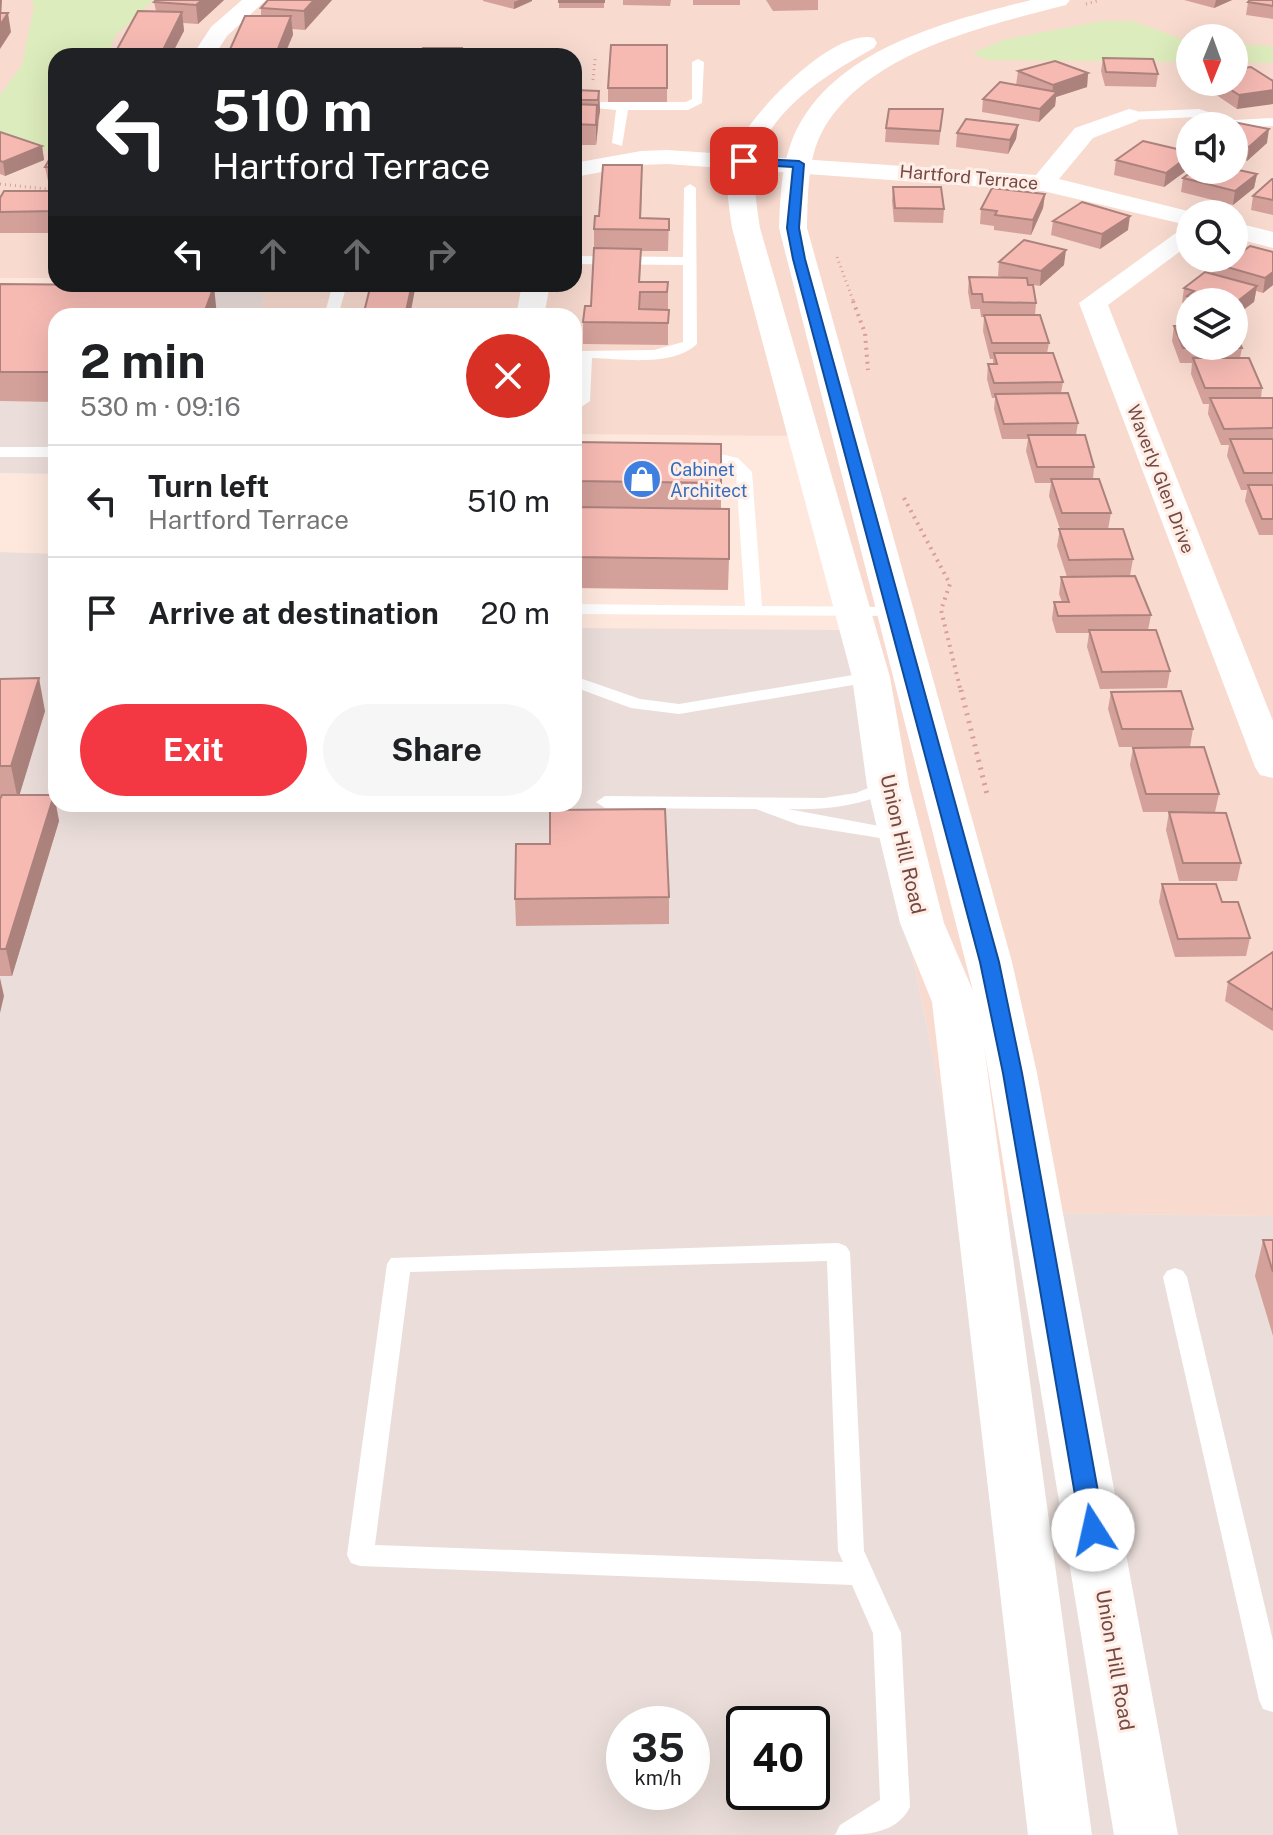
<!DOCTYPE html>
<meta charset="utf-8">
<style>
body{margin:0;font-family:"Public Sans",sans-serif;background:#f6f6f6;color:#202124;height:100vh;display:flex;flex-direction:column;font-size:30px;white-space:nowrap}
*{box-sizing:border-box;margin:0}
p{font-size:26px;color:#757577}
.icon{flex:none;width:44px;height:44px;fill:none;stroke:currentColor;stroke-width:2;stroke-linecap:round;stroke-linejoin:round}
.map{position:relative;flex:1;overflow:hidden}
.drawer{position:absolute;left:48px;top:308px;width:534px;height:504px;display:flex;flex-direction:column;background:#fff;border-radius:24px;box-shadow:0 8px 32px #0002}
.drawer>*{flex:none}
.banner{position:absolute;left:48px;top:48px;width:534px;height:244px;border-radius:24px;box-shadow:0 8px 32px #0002;background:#202124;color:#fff;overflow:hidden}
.needle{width:52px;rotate:181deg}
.buttons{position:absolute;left:1176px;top:24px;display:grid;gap:16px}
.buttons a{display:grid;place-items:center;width:72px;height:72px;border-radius:50%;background:#fff;box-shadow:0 8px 32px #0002;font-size:40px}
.speed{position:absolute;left:606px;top:1706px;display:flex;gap:16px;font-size:40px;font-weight:700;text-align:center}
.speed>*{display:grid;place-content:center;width:104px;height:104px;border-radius:50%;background:#fff;box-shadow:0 8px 32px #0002;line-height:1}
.speed small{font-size:20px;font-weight:400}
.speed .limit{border:4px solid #111;border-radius:12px;background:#fff;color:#111}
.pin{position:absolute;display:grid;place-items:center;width:68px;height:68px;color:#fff;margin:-34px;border-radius:16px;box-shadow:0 4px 12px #0006}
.me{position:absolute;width:88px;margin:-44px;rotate:350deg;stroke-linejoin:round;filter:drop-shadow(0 0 6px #0008)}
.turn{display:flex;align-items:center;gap:28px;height:168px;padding:0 32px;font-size:36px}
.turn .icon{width:104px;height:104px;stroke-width:2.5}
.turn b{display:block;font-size:56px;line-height:68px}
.lanes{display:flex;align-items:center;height:76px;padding:0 32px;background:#0003;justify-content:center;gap:40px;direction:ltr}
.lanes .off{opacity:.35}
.round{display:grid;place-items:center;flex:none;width:84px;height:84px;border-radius:42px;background:#f6f6f6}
.headline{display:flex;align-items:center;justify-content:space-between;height:136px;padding:0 32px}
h1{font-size:48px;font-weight:700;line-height:60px}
.action{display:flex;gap:16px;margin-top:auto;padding:16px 32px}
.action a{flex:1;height:92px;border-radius:48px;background:#f33844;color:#fff;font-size:32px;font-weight:700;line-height:92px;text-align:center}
.action a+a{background:#f6f6f6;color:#202124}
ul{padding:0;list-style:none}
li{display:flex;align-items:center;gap:24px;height:112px;padding:0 32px;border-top:2px solid #e0e0e0}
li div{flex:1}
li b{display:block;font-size:30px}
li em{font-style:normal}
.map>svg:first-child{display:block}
.residential{fill:#f8dacf;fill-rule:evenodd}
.industrial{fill:#ebdeda;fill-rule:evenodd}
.green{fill:#ddecbc}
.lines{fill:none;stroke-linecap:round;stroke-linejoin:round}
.path-far2{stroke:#da9e97;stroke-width:3;stroke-dasharray:1 4;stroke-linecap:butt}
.path-far1{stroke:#da9e97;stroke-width:4;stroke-dasharray:2 5;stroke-linecap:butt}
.path{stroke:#da9e97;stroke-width:5;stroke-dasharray:2 6;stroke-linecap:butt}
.service{fill:#fff;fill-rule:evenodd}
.minor{fill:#fff;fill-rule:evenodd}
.tertiary{fill:#fff;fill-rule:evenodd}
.wall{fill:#d4a09a}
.shaded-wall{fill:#ac827d}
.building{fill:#f6bab3;stroke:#ac827d;stroke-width:2}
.route{fill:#1a73e8;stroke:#114b97;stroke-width:2}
.labels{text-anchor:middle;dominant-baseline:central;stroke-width:6;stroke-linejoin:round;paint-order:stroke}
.far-street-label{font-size:18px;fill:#754844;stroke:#ffeee6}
.far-shop-label{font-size:18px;fill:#366cbe;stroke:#ffeee6;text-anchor:start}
.street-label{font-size:20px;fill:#754844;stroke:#ffeee6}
</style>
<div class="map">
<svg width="1273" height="1835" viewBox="0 0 1273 1835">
<rect width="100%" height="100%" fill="#fee8de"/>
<path class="residential" d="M0 0H1273V1216L965 1212 807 436 574 434V316H259L268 284H574V56H56V278H0ZM1190 38H1234V82H1190ZM1190 126H1234V170H1190ZM1190 214H1234V258H1190ZM1190 302H1234V346H1190Z"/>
<g class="industrial">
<path d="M205 284H268L259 316H56V474L0 473V301Z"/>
<path d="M0 552 56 554V804H574V628L846 630 965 1212 1273 1216V1835H0ZM624 1724H692V1792H624ZM744 1724H812V1792H744Z"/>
</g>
<g class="green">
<path d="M32 0H154L115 36 107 56H56V154L0 136V95L22 65 34 6Z"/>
<path d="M1102 21H1133L1190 42V62L987 60 972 53 1006 39Z"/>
<path d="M1234 44 1273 46V63L1234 62Z"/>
</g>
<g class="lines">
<g class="path-far2">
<path d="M1086 4 1100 0"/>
<path d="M593 80 595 59"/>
<path d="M0 184 56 190"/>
<path d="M837 257 854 303"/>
</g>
<g class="path-far1">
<path d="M853 301 865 333 868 370"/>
<path d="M904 498 950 584 941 610 961 692"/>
</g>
<path class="path" d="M961 690 987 794"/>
<g class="service">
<path d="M698 59 704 62 702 103 688 110H628L622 146 612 143 616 110 595 108 574 98V90L601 102H686L692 99V62Z"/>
<path d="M1199 109 1234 120 1273 118V126L1234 128 1198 117 1129 120 1123 116 1129 112Z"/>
<path d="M690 184 696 188 697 344C673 367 623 359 592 358L590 401 574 412 580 351 654 350 683 342V265L574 264V256L683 257 684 188Z"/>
<path d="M333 284H347L338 316H324Z"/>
<rect x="0" y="447" width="56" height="10"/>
<path d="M697 449 738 458 752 472 762 606 895 607 903 612 901 616 574 614V604L745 606 736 473 728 465 692 457 689 454Z"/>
<path d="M871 672 880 677 877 681 679 714 631 708 574 687V676L640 699 679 704Z"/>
<path d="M888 780 897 786 895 790C859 806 827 810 788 809L906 831 909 835 899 841 799 825 756 809 605 808 596 802 605 796 824 798 856 793Z"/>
<path d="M838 1243 846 1246 850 1252 864 1551 901 1633 910 1807C896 1835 863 1835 835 1835L840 1825 880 1800 873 1633 852 1585 360 1566 351 1563 347 1555 387 1264 391 1258ZM827 1261 838 1551 843 1562 375 1545 410 1272Z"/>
<path d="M1175 1268 1183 1271 1187 1277 1273 1641V1712L1263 1709 1259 1700 1163 1277 1167 1271Z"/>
</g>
<g class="minor">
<path d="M242 0H266L227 36 214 56H192L211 27Z"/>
<path d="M1129 109 1137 111 1141 116 1137 121 1093 138 1059 179 1200 214H1190V244L1108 305 1273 721V778L1260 775 1255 767 1079 303 1187 225 1043 191 667 164 641 165 574 177V163L641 151 667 150 1036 175 1075 128Z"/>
<path d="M1234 222 1273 232V248L1234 238Z"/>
<path d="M522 284H550L544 316H516Z"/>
</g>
<path class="tertiary" d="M1031 0H1070L1066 5C986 26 865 52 822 132 807 160 808 197 807 228L1012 962 1037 1073 1178 1835H1114L984 1046 1092 1835H1028L932 1002 900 923 867 786 852 677 732 228C729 206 724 182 730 160 742 121 832 27 874 38L877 43 874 48C829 73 767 110 756 165 753 186 757 207 760 228L890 677 909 786 944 923 973 991 779 228C780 200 781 170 791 143 826 50 945 22 1031 0Z"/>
</g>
<g class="wall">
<path d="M156 0H224L198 24 183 23 184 31 115 53 156 11 154 2Z"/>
<path d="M332 0 305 30 292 29 293 35 261 16V8Z"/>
<path d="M483 0H532V1L514 9 483 1Z"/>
<rect x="559" y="0" width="45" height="8"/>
<path d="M623 0H671L670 6 623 5Z"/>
<rect x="693" y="0" width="47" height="5"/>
<path d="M766 0H818V10L773 11Z"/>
<path d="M1184 0H1232L1214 8Z"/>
<path d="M1273 0V19L1246 15 1248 2Z"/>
<path d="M667 45V102H608V88Z"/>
<path d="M1103 58 1158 74 1156 87 1105 86 1101 71Z"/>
<path d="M1018 71 1088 73 1087 87 1056 97 1055 106 1039 122 982 112 983 99 1016 85Z"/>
<path d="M1273 81 1237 109 1212 92V91L1206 86 1207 82Z"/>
<path d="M574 90 599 91 600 111 596 145H574Z"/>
<path d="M943 109 939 145 885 142 886 128Z"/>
<path d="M1018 125 1016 139 1008 154 956 147 957 133Z"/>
<path d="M1234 126 1267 143 1247 161 1234 158Z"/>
<path d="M0 132 42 146 44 160 5 176 0 174Z"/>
<path d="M56 148V181H48L45 167Z"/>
<path d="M1190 152V168L1164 187 1114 175 1116 160Z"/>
<path d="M1257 174 1254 188 1233 205 1181 192 1183 178Z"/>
<path d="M1273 179V215L1251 210 1253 196Z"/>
<path d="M642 186 641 218 669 219 668 251H641L640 282H668V345L583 344V322L591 306 594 248V229L599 216Z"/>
<path d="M893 187 944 209 943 223 894 222 892 201Z"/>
<path d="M56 191V233H0V198Z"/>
<path d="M1045 194 1043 208 1031 235 994 230V226L980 224 981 209Z"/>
<path d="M1053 221 1128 230 1100 249 1051 235Z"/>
<path d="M1273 252V285L1263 293 1256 291 1254 302H1190V312L1185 311 1186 304 1182 303 1184 288 1211 274 1213 263 1234 258Z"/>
<path d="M999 262 1064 265 1040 286 1028 284 1036 303 1035 315 1049 343 1047 353 1063 382 1061 393 1078 423 1076 435 1094 467 1093 479 1111 513 1108 529 1133 559 1130 576 1067 577 1057 546 1060 529 1049 496 1051 483H1035L1026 451 1028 439H1002L994 409 995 398H992L987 379 988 364H993V359H990L983 331 984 317H981L980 309H971L968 292 969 277H1002L998 276Z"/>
<path d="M0 284 217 314V316H56V402L0 401Z"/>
<path d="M1180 319 1242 348 1240 358 1262 388 1261 398H1273V535H1259L1245 501 1247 490H1241L1227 456 1229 445H1221L1208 414 1209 404H1203L1191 374 1192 363H1180L1172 341 1174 326H1179Z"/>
<path d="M574 442 721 483V508L729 559 728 590 574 588Z"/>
<path d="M1061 577 1151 615 1148 630 1170 671 1167 688 1100 689 1087 647 1089 633H1056L1052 619 1054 602H1062L1059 594Z"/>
<path d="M0 679 45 711 19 795H54L59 821 12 976H0Z"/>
<path d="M1111 692 1193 729 1190 747H1119L1108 709Z"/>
<path d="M1133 748 1219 794 1215 812H1143L1130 765Z"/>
<path d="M1169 812 1241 863 1237 881H1179L1166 830Z"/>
<path d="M1162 884 1222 902 1250 938 1246 956 1175 957 1159 902Z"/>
<path d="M669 897V924L516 926 515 899Z"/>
<path d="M1273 952V1031L1225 1001 1228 982Z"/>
<path d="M1263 1240 1273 1272V1336L1255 1276Z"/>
</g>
<g class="shaded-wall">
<path d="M0 0H2L1 19 0 12Z"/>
<path d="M202 0H224L198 24 196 5Z"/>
<path d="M314 0H332L305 30 304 11Z"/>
<path d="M519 0H532V1L514 9V2Z"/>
<path d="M1216 0H1232L1214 8Z"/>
<path d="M182 12 184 31 171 56H160Z"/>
<path d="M8 13 11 32 0 49V25Z"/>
<path d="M291 16 293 35 284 56H275Z"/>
<path d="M1088 73 1087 87 1056 97 1055 106 1039 122 1040 109 1052 97 1053 85Z"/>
<path d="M1273 90V104L1237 109 1239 95Z"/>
<path d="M599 91 600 111 598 120V100Z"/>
<path d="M597 105 598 125 596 145V125Z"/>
<path d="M1018 125 1016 139 1008 154 1010 140Z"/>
<path d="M1269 129 1267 143 1247 161 1249 147Z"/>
<path d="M42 146 44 160 5 176 3 162Z"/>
<path d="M1190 155V168L1164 187 1166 173Z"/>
<path d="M1257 174 1254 188 1233 205 1235 191Z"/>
<path d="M1045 194 1043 208 1031 235 1033 220Z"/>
<path d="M1130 216 1128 230 1100 249 1102 234Z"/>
<path d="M1066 250 1064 265 1040 286 1041 271Z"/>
<path d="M1273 272V285L1263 293 1265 278Z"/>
<path d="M412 284H416L410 316H405Z"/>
<path d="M214 286 217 316H203Z"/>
<path d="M1257 286 1254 302 1234 317V304Z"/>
<path d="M39 678 45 711 18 800 11 766Z"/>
<path d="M54 795 59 821 12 976 6 949Z"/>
<path d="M0 978 4 996 0 1013Z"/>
</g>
<g class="building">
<path d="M156 0H202L196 5 154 2Z"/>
<path d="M268 0H314L304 11 261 8Z"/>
<rect x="559" y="0" width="45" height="2"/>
<path d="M1250 0H1273V6L1248 2Z"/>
<path d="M138 11 182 12 160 56H108L110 53H115Z"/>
<path d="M0 13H8L0 25Z"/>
<path d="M245 16H291L275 56H227Z"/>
<path d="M611 45H667V88H608Z"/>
<path d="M423 48H462L461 56H420Z"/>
<path d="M1103 58 1153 59 1158 74 1106 72Z"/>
<path d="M1055 61 1088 73 1053 85 1018 71Z"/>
<path d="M1251 67 1273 81V90L1239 95 1219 82H1234V69Z"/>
<path d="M1000 82 1057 92 1040 109 983 99Z"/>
<path d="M574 90 599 91 598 100H575L574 104Z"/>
<path d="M574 104 597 105 596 125 574 124Z"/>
<path d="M889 109H943L940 131 886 128Z"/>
<path d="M1213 118 1269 129 1249 147 1234 143V126H1203Z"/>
<path d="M966 119 1018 125 1010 140 957 133Z"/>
<path d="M0 132 42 146 3 162 0 161Z"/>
<path d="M1143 141 1190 152V155L1166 173 1116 160Z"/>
<path d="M56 148V167H45Z"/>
<path d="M603 165H642L640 218 669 219V230L594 229 595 216H599Z"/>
<path d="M1234 169 1257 174 1235 191 1183 178 1194 170H1234Z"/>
<path d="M1272 179H1273V200L1253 196Z"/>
<path d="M893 187H941L944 209 895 208Z"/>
<path d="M992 188 1045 194 1033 220 995 215 997 211 981 209Z"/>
<path d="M4 191H56V211L0 212V198Z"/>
<path d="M1082 202 1130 216 1102 234 1053 221Z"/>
<path d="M1024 240 1066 250 1041 271 999 262Z"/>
<path d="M1250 246 1273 252V272L1265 278 1213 263 1220 258H1234Z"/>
<path d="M594 248 641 249 639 282H668L667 292H640L639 309 669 310 668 323 583 322 585 306H591Z"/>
<path d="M1205 272 1257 286 1234 304V302H1209L1187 296 1194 291 1184 288Z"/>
<path d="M969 277 1027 278 1028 285H1033L1036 303 983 302 982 294H972Z"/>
<path d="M0 284 214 286 203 316H56V372H0Z"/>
<path d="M371 284H412L405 316H363Z"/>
<path d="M984 315H1040L1049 343H992Z"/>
<path d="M1180 319H1190V346H1234V329L1242 348H1183L1174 326H1183Z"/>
<path d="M994 353H1053L1063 382 994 383 988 364H997Z"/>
<path d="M1193 358H1249L1262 388H1205Z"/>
<path d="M1068 393 1078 423 1004 424 995 394Z"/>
<path d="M1210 398H1273V428L1224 429Z"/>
<path d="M1028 435H1085L1094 467H1037Z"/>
<path d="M1230 439H1273V473H1244Z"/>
<path d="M574 442 721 444V483L574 481Z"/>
<path d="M1051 479H1099L1111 513H1062Z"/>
<path d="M1248 485H1273V519H1262Z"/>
<path d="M574 507 729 509V559L574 557Z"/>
<path d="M1059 529H1123L1133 559 1069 560Z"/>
<path d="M1135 576 1151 615 1058 616 1054 602H1069L1061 577Z"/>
<path d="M1089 630H1156L1170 671 1102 672Z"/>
<path d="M39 678 11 766H0V679Z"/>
<path d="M1181 691 1193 729H1122L1111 692Z"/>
<path d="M1204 747 1219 794H1146L1133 748Z"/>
<path d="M2 795H54L6 949H0V799Z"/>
<path d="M665 809 669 897 515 899 516 844H550V810Z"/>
<path d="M1169 812 1226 813 1241 863H1183Z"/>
<path d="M1162 884H1216L1222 902H1238L1250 938 1178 939Z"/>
<path d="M1273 952V1010L1228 982Z"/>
<path d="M1263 1240H1273V1272Z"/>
</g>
<path class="route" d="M744 158 799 161 804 164 799 228 805 259 999 962 1022 1073 1105 1530 1101 1537 1093 1540 1084 1537 1081 1530 1003 1073 980 962 793 259 787 228 793 167 740 164 738 161Z"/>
<defs>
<symbol id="shop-disc" viewBox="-11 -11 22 22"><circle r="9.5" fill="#3f7fe0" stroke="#ffeee6"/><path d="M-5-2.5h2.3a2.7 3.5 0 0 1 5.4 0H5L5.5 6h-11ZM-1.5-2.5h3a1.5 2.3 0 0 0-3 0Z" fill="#fff"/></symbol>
</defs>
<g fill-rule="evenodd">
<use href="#shop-disc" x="620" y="457" width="44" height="44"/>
</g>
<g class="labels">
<g class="far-street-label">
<text transform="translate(969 177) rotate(5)">Hartford Terrace</text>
<text transform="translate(1161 479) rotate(69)">Waverly Glen Drive</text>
</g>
<g class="far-shop-label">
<text x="670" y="469">Cabinet<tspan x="670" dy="21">Architect</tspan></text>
</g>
<g class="street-label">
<text transform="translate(903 844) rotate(77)">Union Hill Road</text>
<text transform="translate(1115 1660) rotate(80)">Union Hill Road</text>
</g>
</g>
</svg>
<div class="buttons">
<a><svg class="needle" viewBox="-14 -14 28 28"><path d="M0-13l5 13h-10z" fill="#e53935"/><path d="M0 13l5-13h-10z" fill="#757577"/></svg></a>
<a><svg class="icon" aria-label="sound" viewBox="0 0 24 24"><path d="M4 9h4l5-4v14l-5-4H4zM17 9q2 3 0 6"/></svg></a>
<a><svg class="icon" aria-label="search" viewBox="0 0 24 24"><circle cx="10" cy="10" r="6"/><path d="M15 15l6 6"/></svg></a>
<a><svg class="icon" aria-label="layers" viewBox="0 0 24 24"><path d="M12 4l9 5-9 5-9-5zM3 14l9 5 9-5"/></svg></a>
</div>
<div class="speed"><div>35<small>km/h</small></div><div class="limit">40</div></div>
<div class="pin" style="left:744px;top:161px;background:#d93025"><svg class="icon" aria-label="arrive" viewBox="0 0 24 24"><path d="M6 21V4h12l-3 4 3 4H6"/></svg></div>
<svg class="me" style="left:1093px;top:1530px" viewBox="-20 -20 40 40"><circle r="19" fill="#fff"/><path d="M0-13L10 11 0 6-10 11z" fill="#1a73e8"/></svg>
<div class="banner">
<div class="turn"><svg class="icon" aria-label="left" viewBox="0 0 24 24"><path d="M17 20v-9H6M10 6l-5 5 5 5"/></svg><div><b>510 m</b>Hartford Terrace</div></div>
<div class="lanes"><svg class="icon" aria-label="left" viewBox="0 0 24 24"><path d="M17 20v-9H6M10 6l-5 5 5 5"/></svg><svg class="icon off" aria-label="ahead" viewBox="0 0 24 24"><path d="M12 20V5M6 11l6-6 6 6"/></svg><svg class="icon off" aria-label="ahead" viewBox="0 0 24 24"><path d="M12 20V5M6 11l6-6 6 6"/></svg><svg class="icon off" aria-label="right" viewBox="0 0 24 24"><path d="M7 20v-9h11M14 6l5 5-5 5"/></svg></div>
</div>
<section class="drawer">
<div class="headline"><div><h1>2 min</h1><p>530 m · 09:16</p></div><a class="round" style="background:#d93025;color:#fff"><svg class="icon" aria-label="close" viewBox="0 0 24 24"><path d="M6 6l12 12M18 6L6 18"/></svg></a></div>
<ul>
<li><svg class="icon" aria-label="left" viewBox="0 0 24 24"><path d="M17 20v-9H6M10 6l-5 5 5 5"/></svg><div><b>Turn left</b><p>Hartford Terrace</p></div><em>510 m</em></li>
<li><svg class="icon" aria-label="arrive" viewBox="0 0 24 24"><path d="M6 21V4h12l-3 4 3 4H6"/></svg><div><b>Arrive at destination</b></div><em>20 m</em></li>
</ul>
<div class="action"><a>Exit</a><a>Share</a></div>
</section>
</div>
